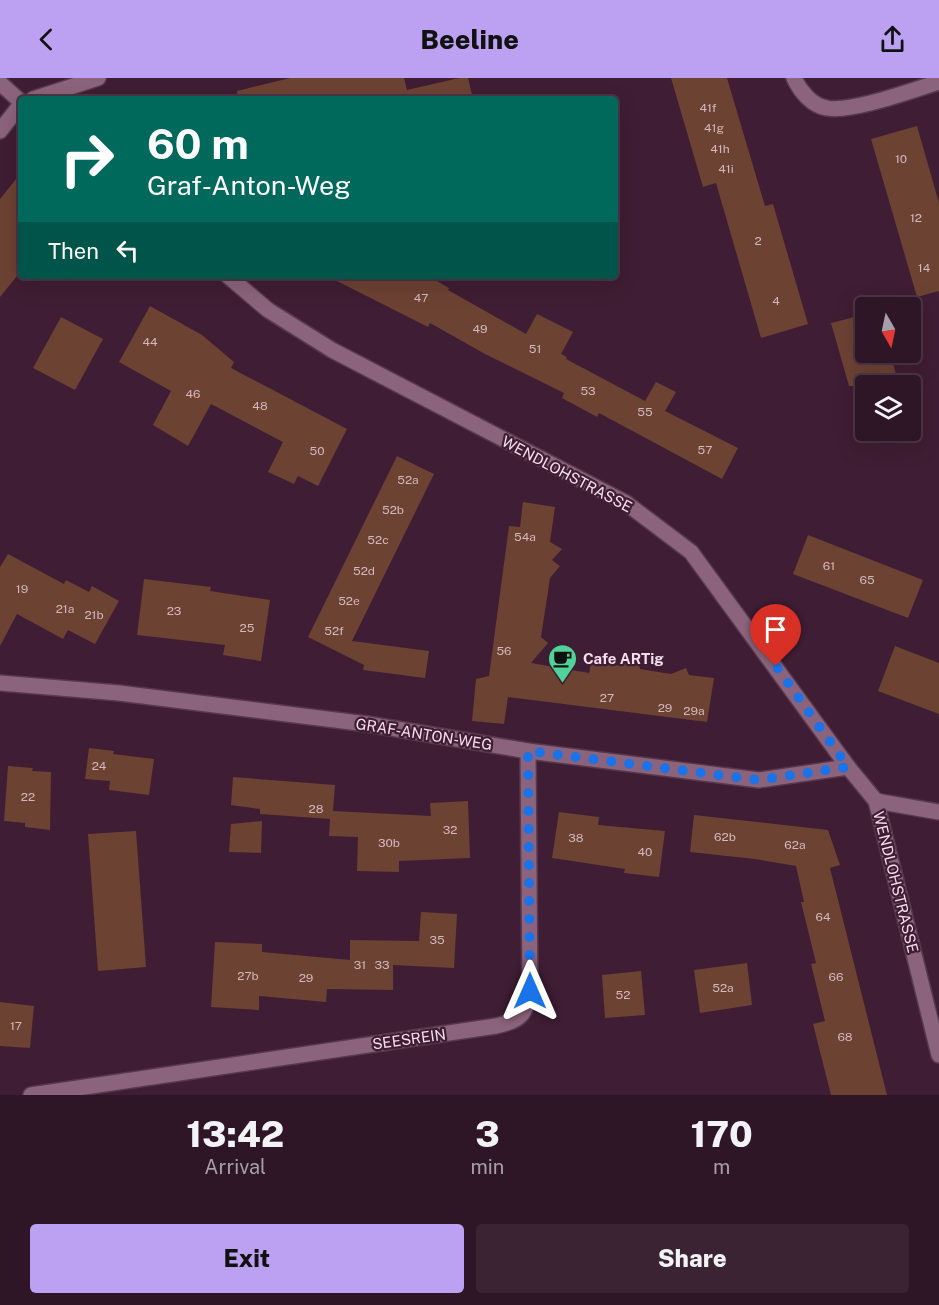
<!DOCTYPE html>
<style>
body{margin:0;font-family:"Public Sans",sans-serif;background:#3b2333;color:#f1f3f6;height:100vh;display:flex;flex-direction:column;font-size:22px;white-space:nowrap}
*{box-sizing:border-box;margin:0}
p{font-size:20px;color:#a79fa7}
.icon{flex:none;width:33px;height:33px;fill:none;stroke:currentColor;stroke-width:2;stroke-linecap:round;stroke-linejoin:round}
.map{position:relative;height:1017px;overflow:hidden}
.details{display:flex;flex-direction:column;background:#2f1627;flex:1}
.details>*{flex:none}
.guide{position:absolute;left:18px;top:18px;width:600px;height:183px;border-radius:6px;box-shadow:0 6px 24px #0002,0 0 0 2px #4a3544;background:#00695c;color:#fff;overflow:hidden}
.needle{width:39px;rotate:171deg}
.controls{position:absolute;left:855px;top:219px;display:grid;gap:12px}
.controls a{display:grid;place-items:center;width:66px;height:66px;border-radius:6px;background:#2f1627;box-shadow:0 6px 24px #0002,0 0 0 2px #4a3544;font-size:30px}
.pin{position:absolute;display:grid;place-items:center;width:51px;height:51px;color:#fff;margin:-62px -26px;border-radius:50% 50% 50% 0;rotate:-45deg;box-shadow:0 0 6px #0007}
.pin .icon{rotate:45deg}
.me{position:absolute;width:66px;margin:-33px;rotate:0deg;stroke-linejoin:round;filter:drop-shadow(0 0 4px #0008)}
.turn{display:flex;align-items:center;gap:21px;height:126px;padding:0 30px;font-size:27px}
.turn .icon{width:78px;height:78px;stroke-width:2.5}
.turn b{display:block;font-size:42px;line-height:51px}
.then{display:flex;align-items:center;height:57px;padding:0 30px;background:#0003;gap:12px;font-size:22px}
.eta{display:flex;justify-content:space-evenly;align-items:center;height:102px;text-align:center}
.eta b{font-size:36px;font-weight:800;line-height:42px}
.primary-button{display:flex;gap:12px;margin-top:auto;padding:12px 30px}
.primary-button a{flex:1;height:69px;border-radius:6px;background:#bca0f2;color:#111;font-size:24px;font-weight:800;line-height:69px;text-align:center}
.primary-button a+a{background:#3b2333;color:#f1f3f6}
header{display:flex;justify-content:space-between;align-items:center;height:78px;padding:0 30px;background:#bca0f2;color:#111;font-size:27px;font-weight:800}
.map>svg:first-child{display:block}
.building{fill:#6c4233}
.lines{fill:none;stroke-linecap:round;stroke-linejoin:round}
.street-casing{stroke:#57394e;stroke-width:18}
.secondary-casing{stroke:#57394e;stroke-width:18}
.street{stroke:#8b637c;stroke-width:15}
.secondary{stroke:#8b637c;stroke-width:15}
.route{stroke:#1a73e8;stroke-width:10;stroke-dasharray:0 18}
.labels{text-anchor:middle;dominant-baseline:central;stroke-width:4.5;stroke-linejoin:round;paint-order:stroke}
.number-label{font-size:12px;fill:#d4b8be}
.street-label{font-size:15px;fill:#f6dfed;stroke:#3f1d34}
.poi-label{font-size:15px;font-weight:bold;fill:#f6dfed;stroke:#3f1d34;text-anchor:start}
</style>
<header><svg class="icon" aria-label="back" viewBox="0 0 24 24"><path d="M15 5l-7 7 7 7"/></svg>Beeline<svg class="icon" aria-label="share" viewBox="0 0 24 24"><path d="M12 15V3M7 8l5-5 5 5M5 13v7h14v-7"/></svg></header>
<div class="map">
<svg width="939" height="1017" viewBox="0 0 939 1017">
<rect width="100%" height="100%" fill="#3f1d34"/>
<g class="building">
<path d="M290 0H404L407 12 459 0H468L473 21H238L237 13Z"/>
<path d="M671 0H727L765 128 773 126 808 246 761 260 716 105 703 109Z"/>
<path d="M917 48 939 125V213L917 219 871 61Z"/>
<path d="M21 95V193L0 219V121Z"/>
<path d="M327 198H428L449 210 448 212 526 256 537 236 573 254 561 276 567 279 566 281 645 323 656 304 676 314 665 333 738 370 722 401 599 335 597 339 562 320 564 315 485 276 430 245 428 249Z"/>
<path d="M150 228 202 257 234 284 231 290 347 351 318 408 298 398 294 406 268 394 283 364 211 326 188 368 153 347 171 313 119 284Z"/>
<path d="M866 236V274H890L899 308H849L831 245Z"/>
<path d="M61 239 103 261 75 312 33 290Z"/>
<path d="M397 378 434 396 352 563 429 573 425 600 363 592 364 587 308 559Z"/>
<path d="M523 424 555 429 550 464 562 471 552 482 560 488 550 500 541 559 548 565 531 585 589 595 591 585 610 579 614 588 638 582 640 591 671 596 686 590 689 597 714 600 707 644 508 619 504 646 472 643 476 601 489 598 509 448 520 449Z"/>
<path d="M808 457 923 502 908 540 793 496Z"/>
<path d="M8 476 64 506 66 502 89 514 92 508 119 523 95 566 68 552 63 561 17 536 0 568V489Z"/>
<path d="M144 501 211 509 210 513 270 522 261 583 223 577 225 567 137 557Z"/>
<path d="M895 568 939 585V636L878 613Z"/>
<path d="M89 670 114 673 113 676 154 681 149 717 109 712 110 703 85 701Z"/>
<path d="M8 688 33 690 32 693 51 694 50 752 25 749V745L4 743Z"/>
<path d="M233 699 335 707 333 733 431 738 430 725 468 723 470 780 399 783V794L357 793 358 759 329 758 330 741 260 736V731L231 727Z"/>
<path d="M559 734 599 739 598 747 665 753 659 799 624 795 625 791 552 780Z"/>
<path d="M694 737 828 752 840 787 830 790 887 1017H831L813 946 825 943 811 886 816 885 801 824H804L796 788 755 781 690 774Z"/>
<path d="M262 743 261 775 229 774 231 746Z"/>
<path d="M136 753 146 889 98 893 88 756Z"/>
<path d="M421 834 457 836 454 890 393 887V912L327 911 326 924 259 918V932L211 929 215 864 262 866V874L350 882V862L419 863Z"/>
<path d="M747 885 752 927 700 935 694 892Z"/>
<path d="M641 893 645 937 605 940 602 897Z"/>
<path d="M0 924 34 928 30 970 0 968Z"/>
</g>
<g class="lines">
<defs>
<g id="street">
<path d="M794 0C800 13 812 28 827 30 851 35 913 12 939 4"/>
<path d="M33 21 98 0"/>
<path d="M0 53 21 26"/>
<path d="M0 605 119 615 367 646 528 673 759 702 848 689"/>
<path d="M876 723 939 734"/>
<path d="M31 1017 496 948C521 942 525 938 530 913L528 673"/>
</g>
<g id="secondary">
<path d="M0 5 21 24"/>
<path d="M228 198 268 232 332 272 626 425 691 474 848 689 876 723 939 977"/>
</g>
</defs>
<use href="#street" class="street-casing"/>
<use href="#secondary" class="secondary-casing"/>
<use href="#street" class="street"/>
<use href="#secondary" class="secondary"/>
</g>
<g class="lines">
<path class="route" d="M530 913 528 673 759 702 848 689 776 588"/>
</g>
<defs>
<symbol id="cafe-pin" viewBox="-11 -11 22 30"><path d="M0 17L-7.5 6A9.5 9.5 0 1 1 7.5 6Z" fill="#4fd398" stroke="#3f1d34"/><path d="M-5.5-4.5H6V0H3Q3 3.5 0 3.5H-2.5Q-5.5 3.5-5.5 0ZM3-3.2v2h1.7v-2ZM-6 4.5H4V6H-6Z" fill="#111"/></symbol>
</defs>
<g fill-rule="evenodd">
<use href="#cafe-pin" x="546" y="564" width="33" height="45"/>
</g>
<g class="labels">
<g class="number-label">
<text x="708" y="30">41f</text>
<text x="714" y="50">41g</text>
<text x="720" y="71">41h</text>
<text x="901" y="81">10</text>
<text x="726" y="91">41i</text>
<text x="916" y="140">12</text>
<text x="758" y="163">2</text>
<text x="924" y="190">14</text>
<text x="421" y="220">47</text>
<text x="776" y="223">4</text>
<text x="480" y="251">49</text>
<text x="150" y="264">44</text>
<text x="535" y="271">51</text>
<text x="588" y="313">53</text>
<text x="193" y="316">46</text>
<text x="260" y="328">48</text>
<text x="645" y="334">55</text>
<text x="705" y="372">57</text>
<text x="317" y="373">50</text>
<text x="408" y="402">52a</text>
<text x="393" y="432">52b</text>
<text x="525" y="459">54a</text>
<text x="378" y="462">52c</text>
<text x="829" y="488">61</text>
<text x="364" y="493">52d</text>
<text x="867" y="502">65</text>
<text x="22" y="511">19</text>
<text x="349" y="523">52e</text>
<text x="65" y="531">21a</text>
<text x="174" y="533">23</text>
<text x="94" y="537">21b</text>
<text x="247" y="550">25</text>
<text x="334" y="553">52f</text>
<text x="504" y="573">56</text>
<text x="607" y="620">27</text>
<text x="665" y="630">29</text>
<text x="694" y="633">29a</text>
<text x="99" y="688">24</text>
<text x="28" y="719">22</text>
<text x="316" y="731">28</text>
<text x="450" y="752">32</text>
<text x="725" y="759">62b</text>
<text x="576" y="760">38</text>
<text x="389" y="765">30b</text>
<text x="795" y="767">62a</text>
<text x="645" y="774">40</text>
<text x="823" y="839">64</text>
<text x="437" y="862">35</text>
<text x="360" y="887">31</text>
<text x="382" y="887">33</text>
<text x="248" y="898">27b</text>
<text x="836" y="899">66</text>
<text x="306" y="900">29</text>
<text x="723" y="910">52a</text>
<text x="623" y="917">52</text>
<text x="16" y="948">17</text>
<text x="845" y="959">68</text>
</g>
<g class="street-label">
<text transform="translate(567 396) rotate(28)">WENDLOHSTRASSE</text>
<text transform="translate(424 656) rotate(9)">GRAF-ANTON-WEG</text>
<text transform="translate(896 804) rotate(76)">WENDLOHSTRASSE</text>
<text transform="translate(409 961) rotate(-8)">SEESREIN</text>
</g>
<g class="poi-label">
<text x="583" y="580">Cafe ARTig</text>
</g>
</g>
</svg>
<div class="controls">
<a><svg class="needle" viewBox="-14 -14 28 28"><path d="M0-13l5 13h-10z" fill="#e53935"/><path d="M0 13l5-13h-10z" fill="#a79fa7"/></svg></a>
<a><svg class="icon" aria-label="layers" viewBox="0 0 24 24"><path d="M12 4l9 5-9 5-9-5zM3 14l9 5 9-5"/></svg></a>
</div>
<div class="pin" style="left:776px;top:588px;background:#d93025"><svg class="icon" aria-label="arrive" viewBox="0 0 24 24"><path d="M6 21V4h12l-3 4 3 4H6"/></svg></div>
<svg class="me" style="left:530px;top:913px" viewBox="-20 -20 40 40"><path d="M0-17L14 15 0 8-14 15z" fill="#1a73e8" stroke="#fff" stroke-width="4"/></svg>
<div class="guide">
<div class="turn"><svg class="icon" aria-label="right" viewBox="0 0 24 24"><path d="M7 20v-9h11M14 6l5 5-5 5"/></svg><div><b>60 m</b>Graf-Anton-Weg</div></div>
<div class="then">Then<svg class="icon" aria-label="left" viewBox="0 0 24 24"><path d="M17 20v-9H6M10 6l-5 5 5 5"/></svg></div>
</div>
</div>
<section class="details">
<div class="eta">
<div><b>13:42</b><p>Arrival</p></div>
<div><b>3</b><p>min</p></div>
<div><b>170</b><p>m</p></div>
</div>
<div class="primary-button"><a>Exit</a><a>Share</a></div>
</section>
